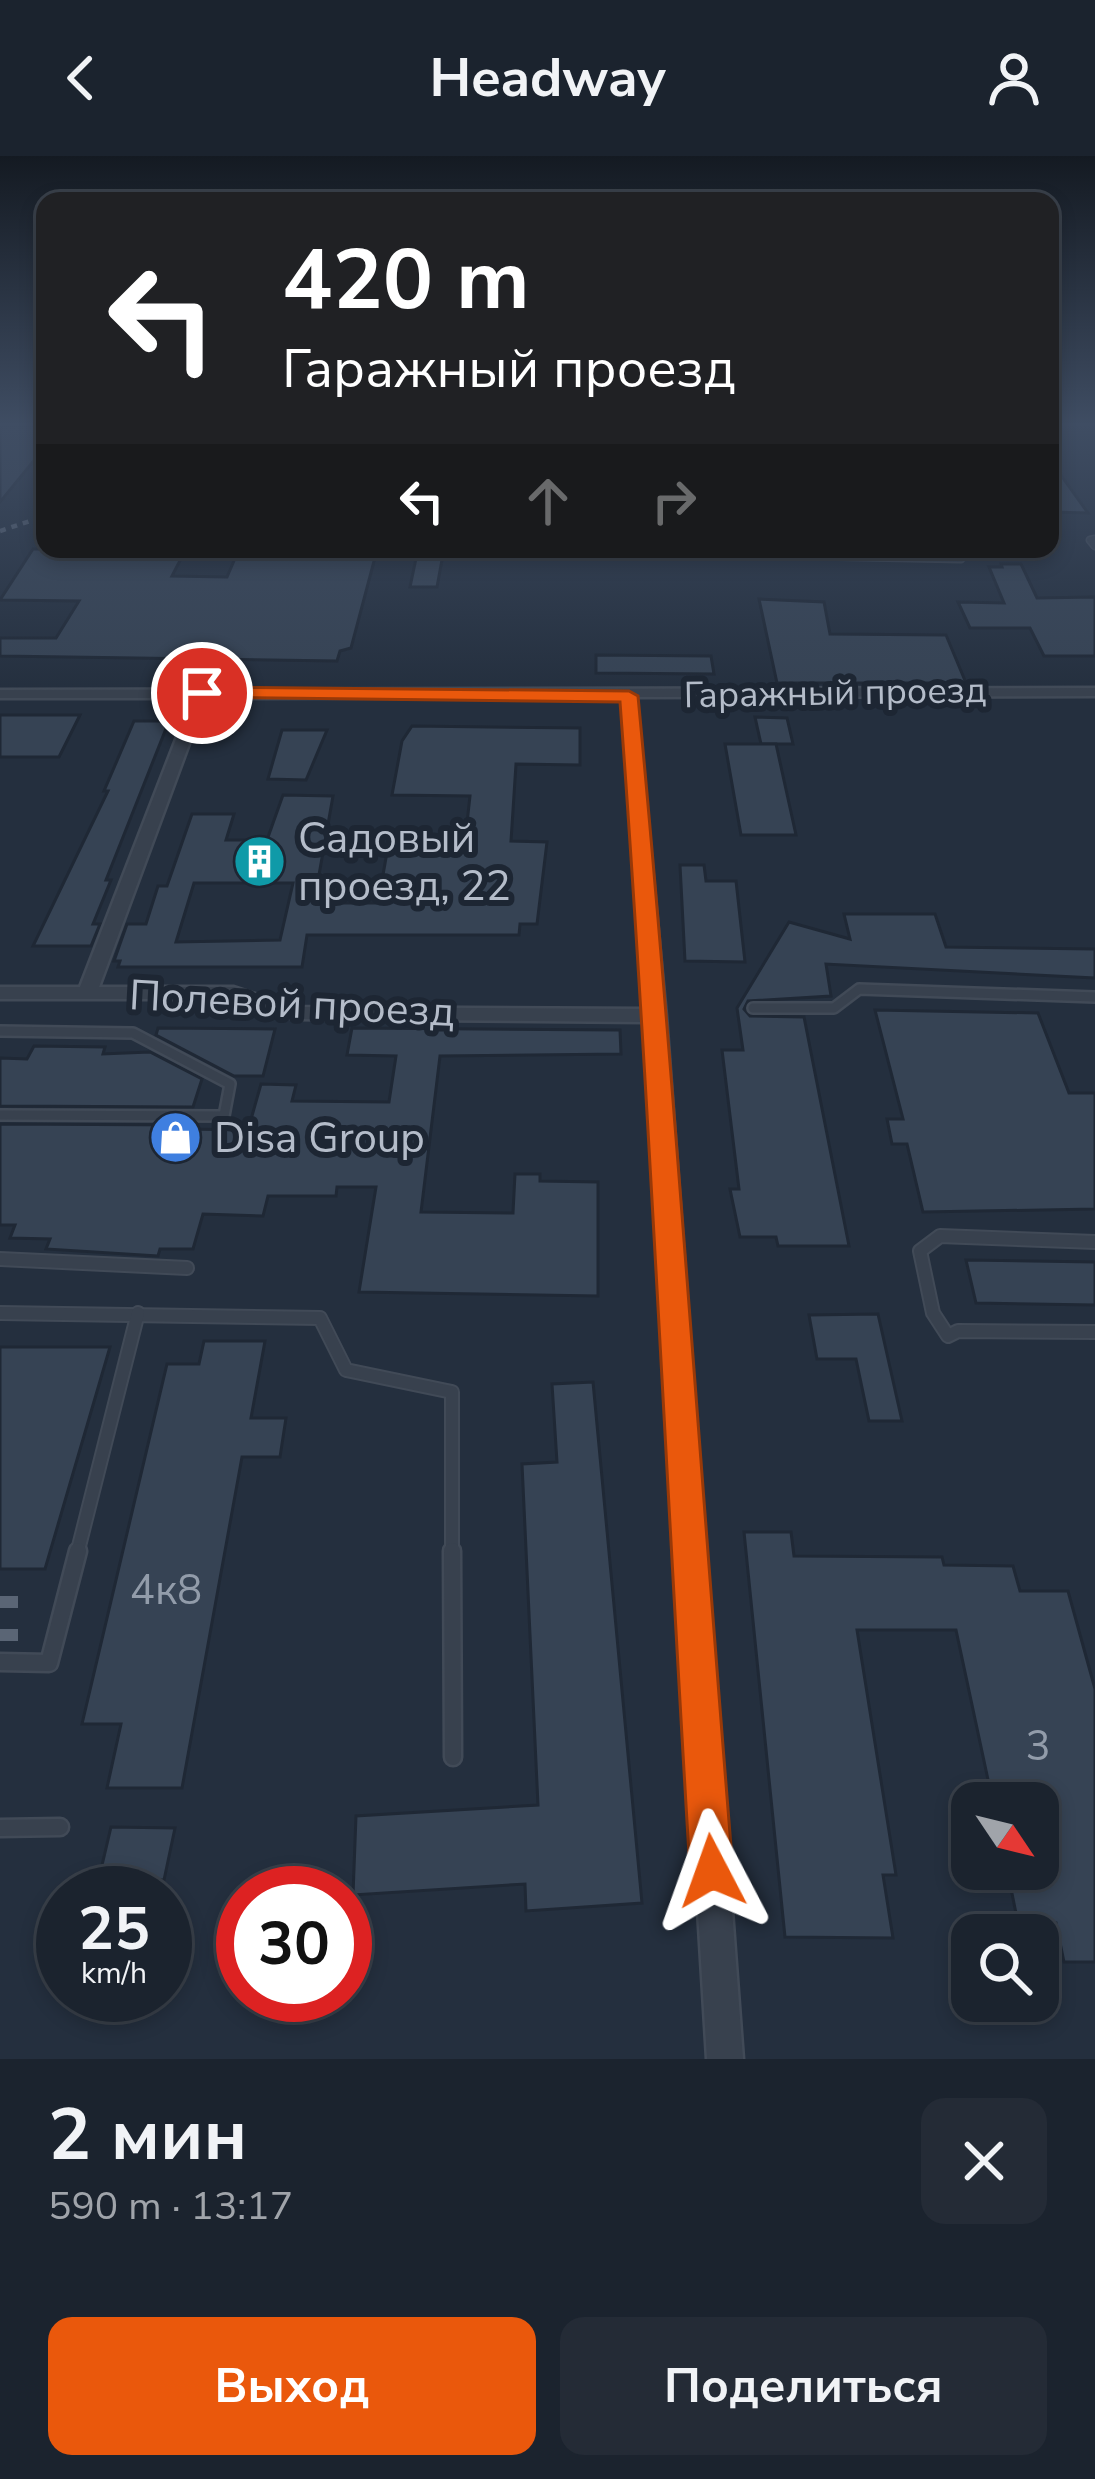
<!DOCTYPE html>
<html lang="ru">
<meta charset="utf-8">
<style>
body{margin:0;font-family:"Nunito Sans",sans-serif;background:#242b36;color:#f1f3f6;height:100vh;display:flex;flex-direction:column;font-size:45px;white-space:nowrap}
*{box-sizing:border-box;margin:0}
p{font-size:39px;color:#a0a4aa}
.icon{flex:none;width:66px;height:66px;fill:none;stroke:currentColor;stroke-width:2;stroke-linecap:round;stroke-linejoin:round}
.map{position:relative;height:1903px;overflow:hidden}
.drawer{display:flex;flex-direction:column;background:#1b232e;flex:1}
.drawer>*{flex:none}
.guide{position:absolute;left:36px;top:36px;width:1023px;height:366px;border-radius:24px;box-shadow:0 6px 18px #0003,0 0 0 3px #39404a;background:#202124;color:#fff;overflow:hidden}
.needle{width:78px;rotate:125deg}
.fabs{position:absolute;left:951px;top:1626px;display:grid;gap:24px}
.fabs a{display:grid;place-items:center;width:108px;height:108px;border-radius:24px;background:#1b232e;box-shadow:0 6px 18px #0003,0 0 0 3px #39404a;font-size:60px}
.speed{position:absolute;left:36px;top:1710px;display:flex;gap:24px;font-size:60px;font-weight:700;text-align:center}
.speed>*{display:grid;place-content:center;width:156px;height:156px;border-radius:50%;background:#1b232e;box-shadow:0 6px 18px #0003,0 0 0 3px #39404a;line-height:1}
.speed small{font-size:30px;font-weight:400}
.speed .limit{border:18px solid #d22;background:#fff;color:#111}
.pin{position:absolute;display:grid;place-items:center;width:102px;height:102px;color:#fff;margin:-51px;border:6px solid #fff;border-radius:50%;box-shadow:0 3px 12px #0007}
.me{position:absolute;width:132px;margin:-66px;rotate:356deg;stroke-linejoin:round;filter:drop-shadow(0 0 9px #0008)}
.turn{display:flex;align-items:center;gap:42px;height:252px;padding:0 48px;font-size:54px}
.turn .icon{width:156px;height:156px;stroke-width:2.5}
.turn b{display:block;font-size:84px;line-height:102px}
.lanes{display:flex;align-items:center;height:114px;padding:0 48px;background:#0003;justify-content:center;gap:60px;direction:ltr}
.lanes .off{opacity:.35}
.round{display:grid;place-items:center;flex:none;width:126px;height:126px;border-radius:24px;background:#242b36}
.headline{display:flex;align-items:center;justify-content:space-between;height:204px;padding:0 48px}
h1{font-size:72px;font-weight:700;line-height:90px}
.cta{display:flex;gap:24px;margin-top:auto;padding:24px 48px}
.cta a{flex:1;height:138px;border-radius:24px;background:#ea580c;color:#fff;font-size:48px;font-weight:700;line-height:138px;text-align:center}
.cta a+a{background:#242b36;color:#f1f3f6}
header{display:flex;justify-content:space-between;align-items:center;height:156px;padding:0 48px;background:#1b232e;font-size:54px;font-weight:700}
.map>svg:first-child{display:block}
.building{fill:#364354;stroke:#1f2835;stroke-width:3;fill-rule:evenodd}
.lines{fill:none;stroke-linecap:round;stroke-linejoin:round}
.service-far3-casing{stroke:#414a57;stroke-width:9}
.service-far2-casing{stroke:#414a57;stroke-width:14}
.service-far1-casing{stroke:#414a57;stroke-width:16}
.service-casing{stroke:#414a57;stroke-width:21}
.minor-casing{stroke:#414a57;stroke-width:5}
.service-far3{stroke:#38414e;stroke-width:6}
.service-far2{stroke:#38414e;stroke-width:9}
.service-far1{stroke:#38414e;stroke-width:12}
.service{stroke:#38414e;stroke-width:16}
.minor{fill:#38414e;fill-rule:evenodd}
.rail-far1{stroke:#5a6575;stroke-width:4.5;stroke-dasharray:6 6;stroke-linecap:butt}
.rail{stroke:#5a6575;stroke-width:12;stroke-dasharray:18 18;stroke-linecap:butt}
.route{fill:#ea580c;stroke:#983908;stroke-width:3}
.labels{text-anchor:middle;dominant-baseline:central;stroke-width:12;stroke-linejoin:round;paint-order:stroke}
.far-street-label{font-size:36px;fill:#b4bcc9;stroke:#1d2633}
.poi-label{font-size:42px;fill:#b4bcc9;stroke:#1d2633;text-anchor:start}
.street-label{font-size:42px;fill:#b4bcc9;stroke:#1d2633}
.near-number-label{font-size:42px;fill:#929caa}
</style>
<header><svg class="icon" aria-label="back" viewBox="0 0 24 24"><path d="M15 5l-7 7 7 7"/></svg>Headway<svg class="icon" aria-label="person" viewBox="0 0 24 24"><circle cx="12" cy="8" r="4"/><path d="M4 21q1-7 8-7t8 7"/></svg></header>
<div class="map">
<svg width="1095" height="1903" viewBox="0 0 1095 1903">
<rect width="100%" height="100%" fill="#242f3e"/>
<g class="building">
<path d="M0 270H45V291L0 346Z"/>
<path d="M1050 304 1088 357 1050 356Z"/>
<path d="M33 393H186L172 420 227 421 239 393 377 394 351 492 340 495 337 505 0 500V482H56L79 445 0 444Z"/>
<path d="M418 393H444L437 431H410Z"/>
<path d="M1001 408H1021L1037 442 1095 441V500H1044L1030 472H970L958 446 1004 447 989 411H1002Z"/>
<path d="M759 443 824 446 830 478 946 479 966 527H777Z"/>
<path d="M596 499 711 500 714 518 596 517Z"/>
<path d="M0 559H80L59 601H0Z"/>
<path d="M755 561 787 562 793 588H761Z"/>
<path d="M134 565H169L106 724H111L93 768H100L91 790H33L108 635H104Z"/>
<path d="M412 570 580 572V609L516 608 511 685 547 686 537 768H520L519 779H307L302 811H118L120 805H114L127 768H146L158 730H167L192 658H234L226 684H267L283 639 333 640 314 747H378L389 685H465L470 640 392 639 402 585ZM194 727H293L280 784 176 786Z"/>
<path d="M282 574H327L306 624 268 623Z"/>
<path d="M725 588H776L796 679H741Z"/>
<path d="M680 709H704L706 725H736L745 806 685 805Z"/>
<path d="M844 758H935L946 791 1095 793V822L826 808 831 840 748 845 744 853 750 860 804 861 849 1090H778L776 1081H740L730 1033H739L722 894H743L737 852 789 766 850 783Z"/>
<path d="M875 854 1038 857 1069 937H1095V1053L923 1056 907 988H892L887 963H903Z"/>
<path d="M158 872 275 873 263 920H234L156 879Z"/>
<path d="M352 872 620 874 621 898 440 900 421 1056 513 1057 515 1018H540V1025L598 1026V1140L359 1136 376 1031H337L336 1040H268L263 1060 203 1058 193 1093H160L158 1100 46 1093 50 1083 10 1082 15 1069H0V968L187 969 185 973 248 974 261 928 296 929 292 945 389 946 396 900 347 899Z"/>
<path d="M34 890 105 891 103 898 150 896 202 923 193 951 0 950V902L27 903Z"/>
<path d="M966 1104 1095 1106V1149L976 1147Z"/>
<path d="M878 1158 902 1265H869L856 1203H817L809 1159Z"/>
<path d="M204 1185H265L251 1262H286L280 1301H242L182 1632H107L121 1568H82L167 1208H199Z"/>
<path d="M0 1191H110L45 1413H0Z"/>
<path d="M593 1226 642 1747 526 1755 525 1728 353 1739 356 1660 538 1649 522 1308 557 1306 552 1228Z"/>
<path d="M744 1376H791L794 1400 942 1401 944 1409 1013 1410 1020 1435H1068L1095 1533V1806H1064L1056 1767H1018L1007 1713H1038V1647H993L956 1474H857L896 1719H883L893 1782 785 1781Z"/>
<path d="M111 1671 175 1672 164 1724 99 1722Z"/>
</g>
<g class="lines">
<defs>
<g id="service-far3">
<path d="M1095 383 1090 384 1095 390"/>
<path d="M731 393 759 399 961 403"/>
</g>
<g id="service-far2">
<path d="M753 852H834L859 833 1095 841"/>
<path d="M0 875 133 877 230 928 224 960 0 959"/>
</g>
<g id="service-far1">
<path d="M1095 1086 940 1080 920 1095 933 1157 948 1180 958 1175 1095 1176"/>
<path d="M0 1103 187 1112"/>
<path d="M0 1157 320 1162 346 1214 452 1236V1398"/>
<path d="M77 1398 138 1157"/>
</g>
<g id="service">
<path d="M452 1395 453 1601"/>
<path d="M0 1506 49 1507 78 1395"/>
<path d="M0 1672 60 1671"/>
</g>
<path id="minor" d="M1095 532V540L636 541 666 860 743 1903H707L644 866 293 863 233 843H0V831H80L192 542H0V534ZM622 541 644 853 294 851 234 831H99L206 542Z"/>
</defs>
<use href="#service-far3" class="service-far3-casing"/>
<use href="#service-far2" class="service-far2-casing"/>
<use href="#service-far1" class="service-far1-casing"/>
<use href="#service" class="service-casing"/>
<use href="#minor" class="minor-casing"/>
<use href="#service-far3" class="service-far3"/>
<use href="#service-far2" class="service-far2"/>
<use href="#service-far1" class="service-far1"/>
<use href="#service" class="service"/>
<use href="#minor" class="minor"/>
<path class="rail-far1" d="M0 375 45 360"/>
<g class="rail">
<path d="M0 1446H29"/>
<path d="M0 1479H19"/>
</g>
</g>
<linearGradient id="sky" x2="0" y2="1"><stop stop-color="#141a22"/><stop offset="0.5" stop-color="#3f4d63"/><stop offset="1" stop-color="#3f4d63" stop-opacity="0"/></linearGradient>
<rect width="1095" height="537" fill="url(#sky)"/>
<path class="route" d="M202 531 629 535 638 540C675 931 701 1323 733 1715L727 1730 712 1737 696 1730 690 1715C666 1325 649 935 620 546L195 541 192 537Z"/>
<defs>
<symbol id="building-disc" viewBox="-11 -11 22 22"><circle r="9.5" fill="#0f9aa8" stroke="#1d2633"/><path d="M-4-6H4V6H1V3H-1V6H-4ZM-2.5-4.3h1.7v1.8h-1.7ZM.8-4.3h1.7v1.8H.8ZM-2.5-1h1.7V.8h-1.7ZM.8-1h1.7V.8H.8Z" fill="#fff"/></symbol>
<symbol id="shop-disc" viewBox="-11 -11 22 22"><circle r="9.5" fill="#3f7fe0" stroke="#1d2633"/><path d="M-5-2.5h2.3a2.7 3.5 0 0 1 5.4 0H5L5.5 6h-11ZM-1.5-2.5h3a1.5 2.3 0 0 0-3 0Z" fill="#fff"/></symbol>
</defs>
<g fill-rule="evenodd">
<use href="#building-disc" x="230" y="676" width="59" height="59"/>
<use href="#shop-disc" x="146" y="952" width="59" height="59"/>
</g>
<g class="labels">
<g class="far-street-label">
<text transform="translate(835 537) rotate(-1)">Гаражный проезд</text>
</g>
<g class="poi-label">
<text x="298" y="682">Садовый<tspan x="298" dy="48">проезд, 22</tspan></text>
<text x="214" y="982">Disa Group</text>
</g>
<g class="street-label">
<text transform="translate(292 848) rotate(3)">Полевой проезд</text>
</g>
<g class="near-number-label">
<text x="166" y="1434">4к8</text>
<text x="1038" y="1590">3</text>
</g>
</g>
</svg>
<div class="fabs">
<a><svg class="needle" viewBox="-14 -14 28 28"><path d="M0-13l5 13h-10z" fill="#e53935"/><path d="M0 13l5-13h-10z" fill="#a0a4aa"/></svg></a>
<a><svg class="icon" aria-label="search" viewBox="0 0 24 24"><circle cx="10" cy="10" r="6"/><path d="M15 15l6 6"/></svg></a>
</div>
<div class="speed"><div>25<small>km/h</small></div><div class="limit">30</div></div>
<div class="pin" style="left:202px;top:537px;background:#d93025"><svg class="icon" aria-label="arrive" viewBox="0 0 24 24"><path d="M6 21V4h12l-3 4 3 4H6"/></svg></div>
<svg class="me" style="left:712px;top:1715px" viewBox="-20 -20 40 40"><path d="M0-17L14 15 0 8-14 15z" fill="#ea580c" stroke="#fff" stroke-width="4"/></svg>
<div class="guide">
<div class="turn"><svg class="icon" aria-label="left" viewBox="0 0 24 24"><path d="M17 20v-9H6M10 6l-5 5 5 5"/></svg><div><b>420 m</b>Гаражный проезд</div></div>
<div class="lanes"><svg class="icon" aria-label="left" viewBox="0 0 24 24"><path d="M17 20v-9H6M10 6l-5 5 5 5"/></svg><svg class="icon off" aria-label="ahead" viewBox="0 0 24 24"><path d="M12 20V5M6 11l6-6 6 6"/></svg><svg class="icon off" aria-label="right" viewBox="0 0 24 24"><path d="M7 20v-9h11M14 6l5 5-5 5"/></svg></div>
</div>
</div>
<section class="drawer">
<div class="headline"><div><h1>2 мин</h1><p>590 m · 13:17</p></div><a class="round"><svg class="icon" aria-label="close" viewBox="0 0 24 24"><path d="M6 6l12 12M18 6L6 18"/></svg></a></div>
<div class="cta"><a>Выход</a><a>Поделиться</a></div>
</section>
